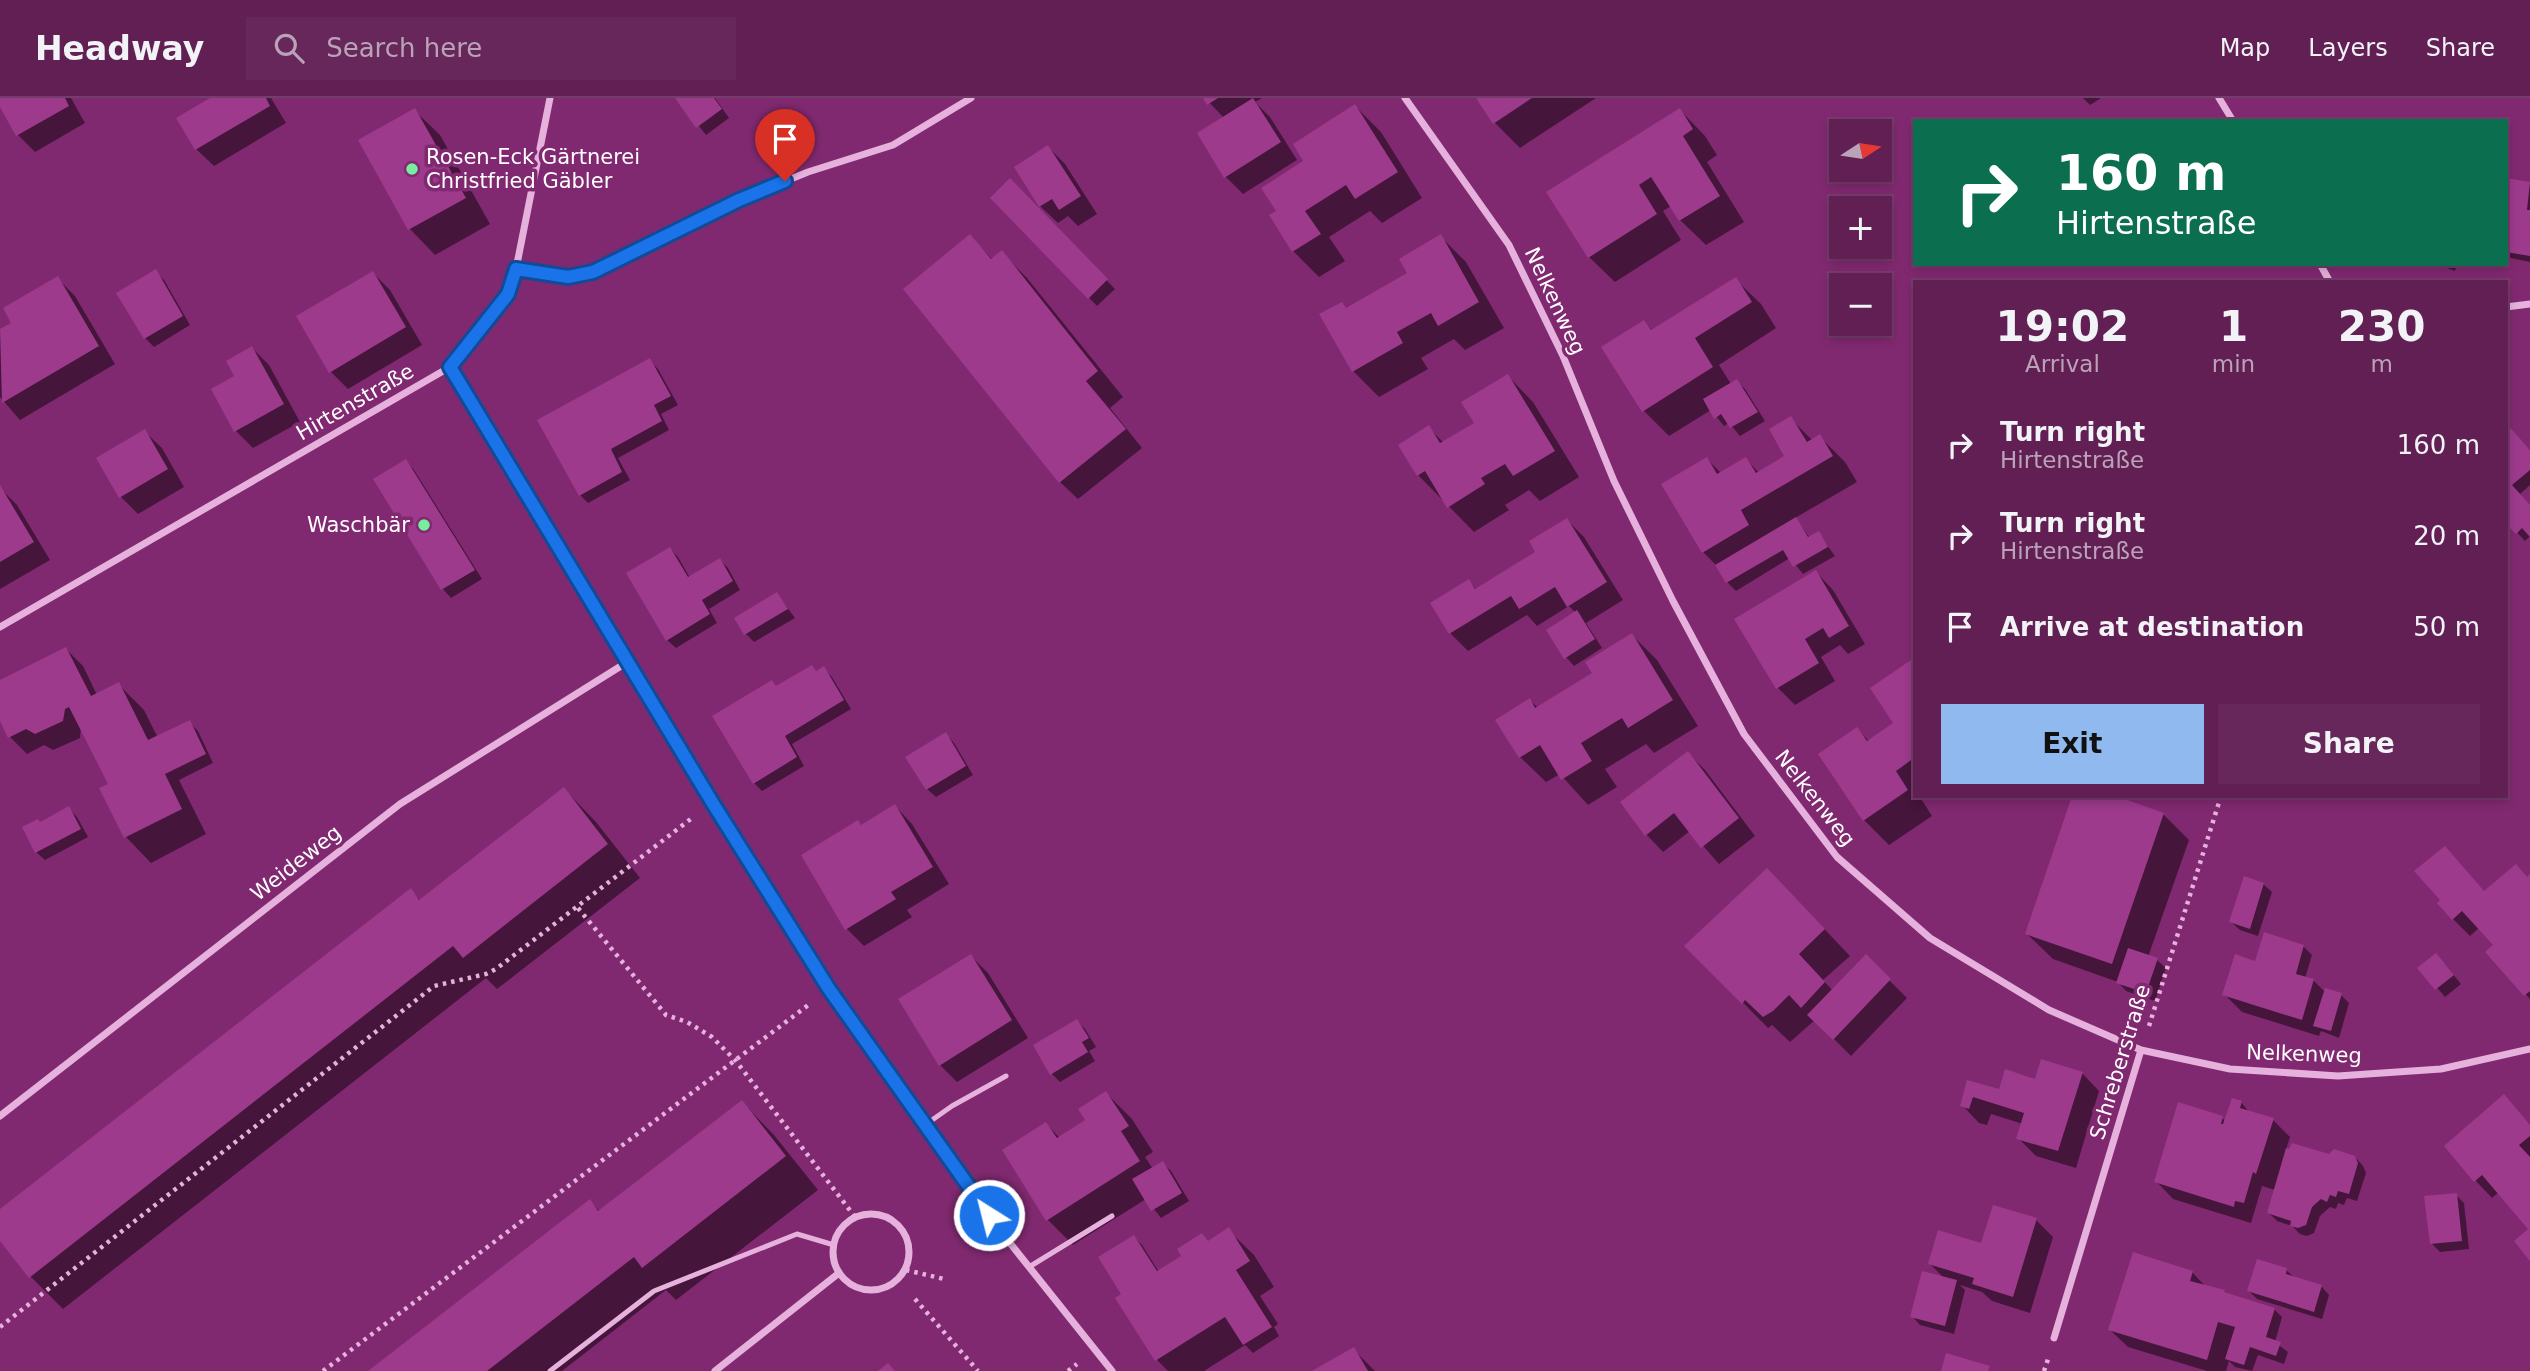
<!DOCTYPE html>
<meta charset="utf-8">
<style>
body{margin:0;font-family:"DejaVu Sans",sans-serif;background:#67275a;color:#f1f3f6;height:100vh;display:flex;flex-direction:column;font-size:26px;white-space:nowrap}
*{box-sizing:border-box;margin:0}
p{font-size:23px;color:#baa2b8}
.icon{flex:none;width:38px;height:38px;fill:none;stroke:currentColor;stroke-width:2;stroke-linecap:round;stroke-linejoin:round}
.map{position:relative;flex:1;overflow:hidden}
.panel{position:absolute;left:1913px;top:182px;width:595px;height:518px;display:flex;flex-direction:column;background:#611f54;border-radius:0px;box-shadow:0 4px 10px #0003,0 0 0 2px #753d6b}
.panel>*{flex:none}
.top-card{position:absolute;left:1913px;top:21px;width:595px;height:147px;border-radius:0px;box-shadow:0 4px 10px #0003,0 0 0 2px #753d6b;background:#0b6e4f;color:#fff;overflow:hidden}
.needle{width:46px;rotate:78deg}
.tools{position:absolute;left:1829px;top:21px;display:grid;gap:14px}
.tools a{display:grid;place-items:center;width:63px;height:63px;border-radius:0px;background:#611f54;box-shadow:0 4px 10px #0003,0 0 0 2px #753d6b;font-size:35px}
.pin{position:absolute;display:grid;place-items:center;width:60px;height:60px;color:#fff;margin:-72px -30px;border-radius:50% 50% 50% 0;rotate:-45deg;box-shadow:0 0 7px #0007}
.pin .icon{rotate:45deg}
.me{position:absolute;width:77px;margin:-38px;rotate:324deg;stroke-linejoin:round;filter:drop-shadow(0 0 5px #0008)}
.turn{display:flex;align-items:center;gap:24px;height:147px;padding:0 28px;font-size:32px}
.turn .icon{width:91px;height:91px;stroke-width:2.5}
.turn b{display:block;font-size:49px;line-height:60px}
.eta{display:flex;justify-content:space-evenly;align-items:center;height:119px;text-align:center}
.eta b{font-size:42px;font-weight:700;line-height:49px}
.button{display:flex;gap:14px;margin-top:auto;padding:14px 28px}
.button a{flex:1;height:80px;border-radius:0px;background:#90b9f0;color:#111;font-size:28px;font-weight:700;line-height:80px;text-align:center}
.button a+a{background:#67275a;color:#f1f3f6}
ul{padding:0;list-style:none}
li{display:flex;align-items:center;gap:21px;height:91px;padding:0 28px}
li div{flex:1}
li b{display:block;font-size:26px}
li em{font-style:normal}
header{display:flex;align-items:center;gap:42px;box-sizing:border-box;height:98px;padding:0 35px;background:#611f54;border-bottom:2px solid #753d6b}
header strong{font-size:33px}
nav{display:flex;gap:38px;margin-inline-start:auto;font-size:24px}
.search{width:490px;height:63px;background:#67275a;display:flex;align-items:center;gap:18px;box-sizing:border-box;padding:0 24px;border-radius:0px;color:#baa2b8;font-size:26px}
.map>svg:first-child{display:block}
.shadow{fill:#0007}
.building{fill:#9d3a8c}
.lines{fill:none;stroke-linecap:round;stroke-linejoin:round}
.path{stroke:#e6b1dd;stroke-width:4.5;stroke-dasharray:3.5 5;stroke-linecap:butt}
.service{stroke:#e6b1dd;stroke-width:5}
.minor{stroke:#e6b1dd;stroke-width:7}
.route-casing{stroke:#114b97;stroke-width:18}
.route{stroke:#1a73e8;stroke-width:12}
.poi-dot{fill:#78ed9f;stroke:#812970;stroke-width:2.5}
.labels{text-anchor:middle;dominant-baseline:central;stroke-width:7;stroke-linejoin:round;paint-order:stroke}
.poi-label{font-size:21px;fill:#fff;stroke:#812970;text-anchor:start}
.street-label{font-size:21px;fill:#fff;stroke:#812970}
</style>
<header>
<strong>Headway</strong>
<div class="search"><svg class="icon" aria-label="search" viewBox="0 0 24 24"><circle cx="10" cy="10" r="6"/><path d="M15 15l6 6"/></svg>Search here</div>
<nav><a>Map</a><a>Layers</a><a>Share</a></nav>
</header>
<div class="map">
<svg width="2530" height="1273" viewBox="0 0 2530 1273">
<rect width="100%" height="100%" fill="#812970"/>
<g class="shadow">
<path d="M0 0H71L85 25 35 54 18 37 0 5Z"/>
<path d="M214 0H271L286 25 214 68 196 51Z"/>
<path d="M677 0H715L729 20 706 37Z"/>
<path d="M1205 0H1262L1255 4 1270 19 1297 62 1243 96 1226 79 1224 20Z"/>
<path d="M1478 0H1596L1520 50 1494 24Z"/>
<path d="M2083 0H2101L2090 7Z"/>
<path d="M1355 8 1381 34 1422 100 1382 125 1370 113 1329 139 1345 163 1319 179 1293 153 1271 118 1278 114 1306 63Z"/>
<path d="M414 12 440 37 490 126 435 157 410 131 360 43Z"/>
<path d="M1680 12 1705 38 1717 57 1707 64 1744 124 1706 147 1680 122 1671 108 1663 113 1681 142 1615 184 1589 159Z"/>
<path d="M1048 49 1065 66 1097 116 1078 128 1068 118 1058 125 1040 108Z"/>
<path d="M2506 81 2530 86V164L2506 159Z"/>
<path d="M1010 83 1115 191 1097 208 993 100Z"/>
<path d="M970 139 993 162 1002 155 1027 180 1123 299 1110 310 1142 350 1078 401 1060 384Z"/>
<path d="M1441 139 1466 164 1504 230 1465 252 1454 241 1421 260 1428 271 1379 299 1353 273 1322 217 1347 211 1409 176Z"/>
<path d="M2436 166H2457L2455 173Z"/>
<path d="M155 174 164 182 190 227 154 249 145 240 119 195Z"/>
<path d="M373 175 390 192 422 247 348 291 331 274Z"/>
<path d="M57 180 75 198 115 266 20 322 0 299V233L14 225Z"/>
<path d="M1735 181 1761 206 1776 230 1719 267 1731 286 1737 283 1745 291 1765 323 1740 338 1729 325 1724 328 1711 312 1669 338 1644 313V224L1653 233Z"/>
<path d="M252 250 269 267 300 324 253 350 236 333 237 278Z"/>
<path d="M650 263 658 271 678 307 661 316 669 332 618 360 630 382 588 405 580 397Z"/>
<path d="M1508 278 1533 304 1579 379 1540 403 1529 392 1505 407 1509 412 1474 434 1418 377 1429 330 1444 345 1476 325Z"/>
<path d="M1790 320 1813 343 1820 339 1845 364 1857 384 1795 420 1810 440 1818 435 1835 458 1803 476 1790 460 1736 493 1727 484 1718 469 1703 454 1707 361 1722 376 1746 361 1759 375 1787 358Z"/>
<path d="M2506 327 2530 352V387L2519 397 2530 408V438L2525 443 2506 423Z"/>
<path d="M144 333 162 350 184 389 138 416 121 399Z"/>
<path d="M406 363 414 372 482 481 451 500 443 491 375 382Z"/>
<path d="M0 390 17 407 50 462 0 491Z"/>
<path d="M1567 422 1584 439 1623 502 1586 525 1602 550 1574 568 1566 559 1576 515 1569 508 1537 528 1527 517 1468 553 1450 535 1432 505 1469 483 1477 492 1538 455Z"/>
<path d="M670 451 678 459 690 480 720 462 728 470 740 492 709 511 717 525 676 550 667 542Z"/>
<path d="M1816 474 1833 492 1865 546 1848 556 1840 547 1821 559 1835 583 1795 607 1778 590Z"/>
<path d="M777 496 795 520 754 544 746 536 737 520Z"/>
<path d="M1632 537 1657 562 1698 628 1654 655 1646 646 1605 671 1617 689 1588 707 1560 676 1546 684 1520 659 1530 602 1538 610 1594 576Z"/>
<path d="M66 551 83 568 97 597 118 586 144 612 158 640 189 624 198 633 213 665 179 682 206 736 151 765 126 739 110 687 81 629 80 640 53 652 44 647 27 656 10 639 0 620V584Z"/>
<path d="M1914 562V698H1921L1920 699 1932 718 1889 747 1864 722 1857 631 1869 643 1895 625 1872 591Z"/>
<path d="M823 570 832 579 851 611 792 646 804 668 762 693 754 685 777 590Z"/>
<path d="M946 636 954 645 973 677 936 699 927 691Z"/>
<path d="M1688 655 1705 672 1755 738 1719 766 1690 733 1663 754 1646 736Z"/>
<path d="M564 691 596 724 640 780 497 891 486 880 63 1211 30 1178 0 1140V1113L411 793 421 803Z"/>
<path d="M895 708 912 726 949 786 907 812 912 819 864 848 847 831 858 724 862 728Z"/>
<path d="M69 711 77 719 88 739 45 762 36 754Z"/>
<path d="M2163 716 2189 742 2148 859 2157 862 2166 870 2155 903 2126 893 2118 884 2053 861 2027 836Z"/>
<path d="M2530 780V901L2488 854 2496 847 2479 830 2470 838 2453 821 2478 787 2485 794Z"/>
<path d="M2263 786 2272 794 2258 838 2240 832 2231 824Z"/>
<path d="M1793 798 1850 858 1823 882 1833 893 1866 859 1907 900 1851 958 1815 922 1790 944 1772 927 1768 930 1687 848Z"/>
<path d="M2303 848 2312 857 2305 880 2314 883 2325 894 2341 897 2349 905 2339 940 2321 933 2319 938 2242 914 2224 896 2261 866Z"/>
<path d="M971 858 988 875 1028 940 957 984 940 967Z"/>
<path d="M2444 865 2461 886 2445 899 2420 870Z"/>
<path d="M1077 923 1085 931 1096 949 1089 953 1095 963 1060 984 1052 976Z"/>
<path d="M2082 975 2099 993 2076 1070 2036 1058 2018 1040 2023 1026 1991 1016 1987 1027 1979 1025 1962 1007 1969 984 2000 993 2036 983Z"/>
<path d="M1106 995 1132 1021 1153 1054 1145 1059 1153 1071 1162 1065 1171 1073 1189 1103 1161 1120 1146 1101 1073 1147 1048 1122 1046 1026 1060 1040 1088 1023Z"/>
<path d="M2504 999 2530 1027V1160V1132L2499 1094 2492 1100 2475 1082Z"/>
<path d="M742 1004 774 1037 818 1092 676 1202 666 1192 562 1273H371L590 1103 600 1114Z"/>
<path d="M2241 1004 2249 1014 2273 1022 2290 1039 2286 1052 2355 1059 2363 1068 2366 1075 2357 1103 2347 1100 2344 1107 2338 1105 2336 1111 2330 1109 2320 1118 2314 1135 2307 1138 2300 1136 2292 1128 2277 1123 2269 1115 2275 1092 2262 1088 2251 1125 2173 1101 2156 1083 2222 1020 2226 1024Z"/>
<path d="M2456 1097 2464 1105 2469 1151 2440 1154 2431 1145Z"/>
<path d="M2036 1122 2053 1139 2030 1215 1992 1203 1982 1194 1960 1187 1965 1192 1954 1236 1920 1227 1912 1218 1945 1181 1930 1166 1982 1148Z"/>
<path d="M1228 1132 1254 1157 1274 1189 1260 1198 1278 1226 1274 1229 1279 1238 1253 1255 1245 1247 1204 1273H1168L1157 1262 1124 1196 1134 1139 1142 1147 1159 1174Z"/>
<path d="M2286 1172 2296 1181 2321 1188 2329 1197 2322 1221 2257 1201 2249 1193Z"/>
<path d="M2192 1174 2206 1189 2274 1211 2282 1219 2275 1244 2288 1254 2284 1266 2258 1257 2252 1273 2235 1269 2229 1263 2226 1273H2207L2128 1249 2110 1232Z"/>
<path d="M1353 1251 1375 1273H1316Z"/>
</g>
<g class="building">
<path d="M0 0H65L69 8 16 38 0 9Z"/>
<path d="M210 0H266L270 8 195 52 176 20Z"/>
<path d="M675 0H714L722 11 696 30Z"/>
<path d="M1203 0H1218L1207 7Z"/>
<path d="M1253 0 1281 44 1224 80 1197 35Z"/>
<path d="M1476 0H1532L1493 26Z"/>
<path d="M1355 6 1398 74 1355 101 1346 87 1305 113 1321 136 1292 154 1269 117 1276 113 1261 90 1303 63 1293 46Z"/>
<path d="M415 10 466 100 408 132 358 42Z"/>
<path d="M1680 10 1693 31 1683 38 1720 98 1679 123 1651 79 1639 87 1657 116 1588 160 1546 94Z"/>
<path d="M1048 47 1081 98 1059 112 1052 101 1039 109 1014 69Z"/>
<path d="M1010 80 1108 181 1088 201 990 100Z"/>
<path d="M2506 80 2530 84 2527 112H2530V158L2506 154Z"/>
<path d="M970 136 991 161 1002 152 1098 273 1086 283 1126 331 1059 385 903 191Z"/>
<path d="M1441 136 1479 204 1438 228 1431 215 1397 234 1403 245 1352 274 1319 216 1342 204 1346 210 1407 175 1399 161Z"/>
<path d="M156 171 183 218 144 241 116 195Z"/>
<path d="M373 173 406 229 329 275 296 218Z"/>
<path d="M58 178 99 248 2 305 0 231 11 225 3 210Z"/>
<path d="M1736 179 1752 204 1695 240 1713 269 1642 314 1601 249 1644 222 1651 232Z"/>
<path d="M252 248 284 306 234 334 211 291 234 278 226 263Z"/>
<path d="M650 260 671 298 654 307 662 323 611 351 622 374 579 398 537 322Z"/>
<path d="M1508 276 1555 353 1513 378 1505 366 1481 380 1485 386 1447 410 1425 373 1417 378 1398 347 1429 327 1440 345 1474 325 1461 304Z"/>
<path d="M1737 281 1758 314 1730 330 1721 316 1714 321 1703 301Z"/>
<path d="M1791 318 1807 344 1820 336 1833 358 1741 412 1749 427 1702 455 1661 386 1707 359 1717 376 1746 359 1756 375 1784 358 1769 331Z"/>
<path d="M2506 325 2530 352V372L2512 387 2530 407V439L2522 430 2516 436 2506 426Z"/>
<path d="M145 331 168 371 119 400 96 360Z"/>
<path d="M406 361 475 472 441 492 373 381Z"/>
<path d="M0 387 34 444 0 464Z"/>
<path d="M1796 419 1808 439 1819 433 1828 449 1793 469 1783 452 1726 485 1715 467Z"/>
<path d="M1567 420 1607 484 1567 509 1555 489 1519 511 1511 498 1449 536 1430 505 1469 481 1475 491 1535 454 1529 443Z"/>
<path d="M670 449 688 479 720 460 733 483 702 502 710 516 666 543 626 475Z"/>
<path d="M1816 472 1849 528 1829 540 1823 530 1805 541 1819 565 1776 591 1734 521Z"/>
<path d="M777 494 788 511 744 537 734 520Z"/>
<path d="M1577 512 1595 541 1564 561 1546 532Z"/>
<path d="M1632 535 1673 602 1628 630 1622 620 1581 645 1592 663 1561 682 1540 647 1519 660 1495 622 1530 600 1535 610 1592 575 1585 564Z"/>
<path d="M66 549 91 598 119 584 148 642 190 622 206 656 165 676 182 711 124 740 99 690 108 686 69 609 65 611 63 623 35 636 26 631 8 640 0 623V582Z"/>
<path d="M1914 560V660L1896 673 1908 692 1863 723 1818 656 1857 629 1867 643 1893 625 1870 590Z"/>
<path d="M812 567 816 573 824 568 844 602 785 638 797 659 753 686 712 618 772 582 776 588Z"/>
<path d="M946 634 966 668 926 692 905 659Z"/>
<path d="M1688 653 1739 720 1701 750 1674 715 1645 738 1620 704Z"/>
<path d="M564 689 608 746 463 860 453 848 29 1180 0 1143V1111L411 790 419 802Z"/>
<path d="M2072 698H2116L2164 715 2112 866 2025 836Z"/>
<path d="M895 706 933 769 891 794 896 801 845 832 801 757 858 722 861 727Z"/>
<path d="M69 708 81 731 35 755 22 729 38 721 40 724Z"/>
<path d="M2445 748 2484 793 2516 766 2527 779 2530 776V893L2524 898 2485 854 2493 847 2462 813 2452 822 2437 805 2440 802 2414 773Z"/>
<path d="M1767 770 1825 831 1799 856 1825 884 1801 910 1789 897 1773 913 1763 919 1745 902 1742 906 1684 848Z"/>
<path d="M2244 778 2264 785 2250 831 2229 824Z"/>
<path d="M2264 834 2304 847 2296 876 2314 881 2302 922 2222 897 2235 856 2255 863Z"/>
<path d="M2128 850 2158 860 2146 895 2116 885Z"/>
<path d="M2436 855 2454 877 2435 892 2417 870Z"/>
<path d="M971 856 1012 922 939 968 898 901Z"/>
<path d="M1866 856 1891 881 1833 942 1807 917Z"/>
<path d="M2325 890 2342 895 2331 933 2313 928Z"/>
<path d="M1077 921 1089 940 1082 944 1088 954 1050 977 1033 947Z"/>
<path d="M2041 961 2083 974 2058 1053 2016 1041 2024 1015 1973 999 1969 1011 1960 1008 1967 982 1999 991 2005 971 2035 981Z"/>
<path d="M1106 993 1129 1028 1121 1033 1140 1063 1046 1123 1002 1052 1046 1024 1057 1040 1085 1022 1078 1011Z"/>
<path d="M2504 996 2530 1027V1038L2519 1047 2530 1059V1163L2514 1143 2528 1131 2482 1077 2474 1084 2444 1048Z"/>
<path d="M2232 1000 2242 1003 2240 1010 2274 1020 2256 1076 2253 1074 2244 1105 2235 1103 2234 1109 2154 1084 2178 1004 2223 1018 2221 1026H2223Z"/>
<path d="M742 1002 786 1058 642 1170 634 1159 487 1273H368L590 1101 598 1113Z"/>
<path d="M2292 1045 2329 1056 2334 1051 2355 1058 2358 1065 2349 1096 2338 1093 2336 1099 2330 1097 2327 1104 2321 1101 2312 1109 2306 1127 2298 1130 2290 1128 2291 1123 2267 1115 2286 1050 2289 1051Z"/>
<path d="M1163 1063 1182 1095 1151 1113 1132 1081Z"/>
<path d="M2457 1095 2462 1143 2430 1146 2424 1098Z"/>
<path d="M1993 1107 2037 1120 2013 1199 1972 1186 1974 1180 1928 1166 1938 1132 1981 1145Z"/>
<path d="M1229 1129 1250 1163 1236 1172 1272 1229 1243 1247 1225 1219 1155 1263 1115 1200 1121 1196 1098 1159 1134 1137 1157 1173 1181 1158 1177 1151 1202 1135 1208 1143Z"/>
<path d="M2133 1154 2193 1173 2190 1183 2225 1192 2224 1194 2275 1210 2266 1239 2281 1244 2276 1258 2250 1249 2244 1267 2225 1261 2235 1229 2218 1224 2207 1262 2108 1232Z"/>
<path d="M2257 1161 2287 1170 2286 1176 2322 1187 2314 1214 2247 1193Z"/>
<path d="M1922 1173 1957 1182 1945 1228 1910 1219Z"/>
<path d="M1354 1249 1368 1273H1312Z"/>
<path d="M1946 1255 1990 1268 1988 1273H1941Z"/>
<path d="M888 1265 895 1273H878Z"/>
</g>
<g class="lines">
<g class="path">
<path d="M578 810 666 917 687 924 712 939 736 963 855 1119"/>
<path d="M2149 928 2221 698"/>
<path d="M906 1172 944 1181"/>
<path d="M915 1201 978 1273"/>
<path d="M0 1229 434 888 486 876 496 871 692 720"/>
<path d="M323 1273 811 905"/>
<path d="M1068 1273 1077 1266"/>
<path d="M2044 1273 2048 1261"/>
</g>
<g class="service">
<path d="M925 1027 952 1008 1006 978"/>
<path d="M1029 1169 1112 1118"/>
<path d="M550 1273 654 1193 797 1136 834 1147"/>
</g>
<g class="minor">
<path d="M1405 0 1509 147 1563 258 1614 383 1673 503 1744 636 1837 759 1930 840 2049 912 2141 952 2230 971 2338 978 2441 971 2530 951"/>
<path d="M2219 0 2233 23"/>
<path d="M2320 166 2330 184"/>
<path d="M516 171 568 179 593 174 739 102 808 74 893 47 971 0"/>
<path d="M2506 209 2530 206"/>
<path d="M450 269 712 704 829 891 1006 1140 1112 1273"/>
<path d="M0 529 450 269 508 196 516 171 550 0"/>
<path d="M0 1018 400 706 629 563"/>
<circle cx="871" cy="1154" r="38"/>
<path d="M2054 1240 2141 952"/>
<path d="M715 1273 839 1175"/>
</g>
</g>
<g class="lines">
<defs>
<path id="route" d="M785 83 739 102 593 174 568 179 516 171 508 196 450 269 712 704 829 891 989 1117"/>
</defs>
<use href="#route" class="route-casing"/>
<use href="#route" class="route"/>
</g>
<g class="poi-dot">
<circle cx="412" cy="71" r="7"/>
<circle cx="424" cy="427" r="7"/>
</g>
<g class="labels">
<g class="poi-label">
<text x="426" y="59">Rosen-Eck Gärtnerei<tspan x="426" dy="24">Christfried Gäbler</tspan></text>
<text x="410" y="427" text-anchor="end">Waschbär</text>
</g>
<g class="street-label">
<text transform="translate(1555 203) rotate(65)">Nelkenweg</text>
<text transform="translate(355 304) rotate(-30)">Hirtenstraße</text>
<text transform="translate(1815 700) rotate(52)">Nelkenweg</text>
<text transform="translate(296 765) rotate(-38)">Weideweg</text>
<text transform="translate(2304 956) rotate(2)">Nelkenweg</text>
<text transform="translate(2120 964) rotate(-73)">Schreberstraße</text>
</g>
</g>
</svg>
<div class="tools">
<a><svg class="needle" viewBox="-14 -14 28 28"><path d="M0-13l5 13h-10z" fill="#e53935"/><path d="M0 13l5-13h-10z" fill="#baa2b8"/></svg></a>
<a>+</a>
<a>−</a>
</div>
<div class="pin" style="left:785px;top:83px;background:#d93025"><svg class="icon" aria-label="arrive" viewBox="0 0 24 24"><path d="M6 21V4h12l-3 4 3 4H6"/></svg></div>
<svg class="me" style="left:989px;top:1117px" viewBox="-20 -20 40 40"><circle r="17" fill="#1a73e8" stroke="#fff" stroke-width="3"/><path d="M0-11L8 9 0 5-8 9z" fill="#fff"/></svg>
<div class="top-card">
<div class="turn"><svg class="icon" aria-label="right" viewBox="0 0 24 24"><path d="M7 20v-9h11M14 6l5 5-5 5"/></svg><div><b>160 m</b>Hirtenstraße</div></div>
</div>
<section class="panel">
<div class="eta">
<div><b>19:02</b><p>Arrival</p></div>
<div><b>1</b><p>min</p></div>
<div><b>230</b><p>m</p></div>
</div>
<ul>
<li><svg class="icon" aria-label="right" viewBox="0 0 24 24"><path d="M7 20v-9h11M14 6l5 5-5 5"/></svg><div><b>Turn right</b><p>Hirtenstraße</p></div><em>160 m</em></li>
<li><svg class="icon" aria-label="right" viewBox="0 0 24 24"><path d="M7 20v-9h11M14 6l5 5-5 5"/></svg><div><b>Turn right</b><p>Hirtenstraße</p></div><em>20 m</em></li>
<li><svg class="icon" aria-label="arrive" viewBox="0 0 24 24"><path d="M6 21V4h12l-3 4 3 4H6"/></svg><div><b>Arrive at destination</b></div><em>50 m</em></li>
</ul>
<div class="button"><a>Exit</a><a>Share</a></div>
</section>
</div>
